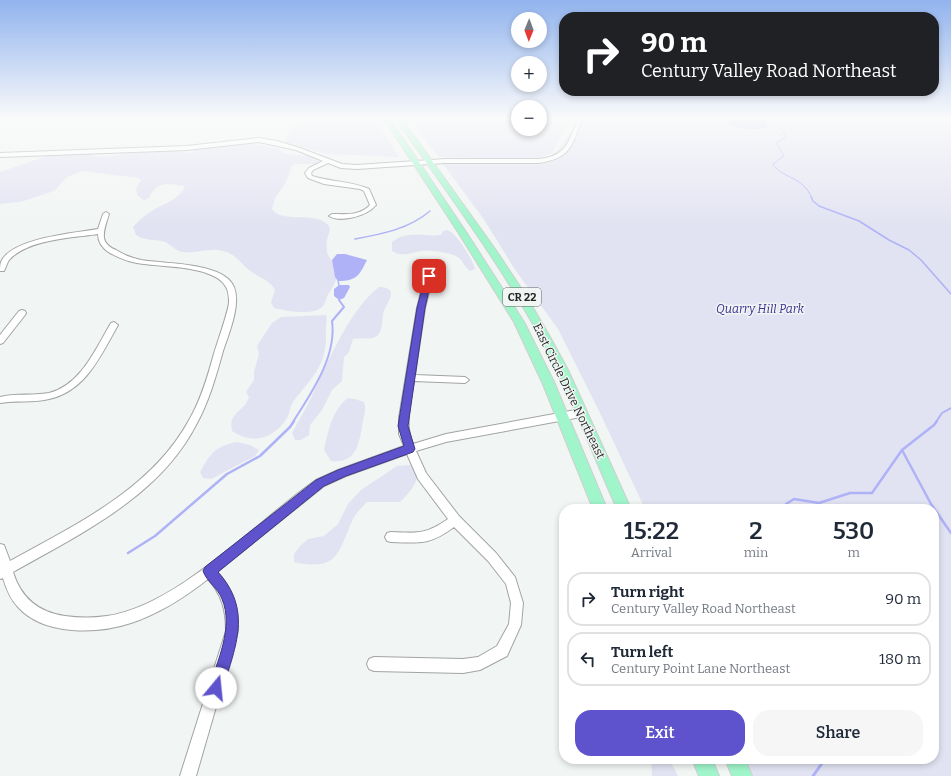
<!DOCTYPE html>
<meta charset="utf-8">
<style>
body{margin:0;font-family:Bitter,serif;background:#f6f6f7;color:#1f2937;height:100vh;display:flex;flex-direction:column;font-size:15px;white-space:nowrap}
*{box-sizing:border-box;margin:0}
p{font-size:13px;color:#747a83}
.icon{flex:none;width:22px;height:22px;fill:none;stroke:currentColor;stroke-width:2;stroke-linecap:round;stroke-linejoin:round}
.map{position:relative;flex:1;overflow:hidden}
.sheet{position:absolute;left:559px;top:504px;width:380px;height:260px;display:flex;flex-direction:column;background:#fff;border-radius:16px;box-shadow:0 2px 6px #0003}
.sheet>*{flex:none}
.guide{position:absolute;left:559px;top:12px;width:380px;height:84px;border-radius:16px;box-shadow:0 2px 6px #0003;background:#202124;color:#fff;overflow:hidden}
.needle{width:26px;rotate:181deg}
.fabs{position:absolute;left:511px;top:12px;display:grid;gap:8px}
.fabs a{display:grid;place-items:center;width:36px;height:36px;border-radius:50%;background:#fff;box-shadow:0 2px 6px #0003;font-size:20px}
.pin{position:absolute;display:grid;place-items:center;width:34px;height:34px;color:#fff;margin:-17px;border-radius:8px;box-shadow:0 2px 6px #0006}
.me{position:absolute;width:44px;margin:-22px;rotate:17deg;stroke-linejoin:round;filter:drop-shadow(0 0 3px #0008)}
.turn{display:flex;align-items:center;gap:14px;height:84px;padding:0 16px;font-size:18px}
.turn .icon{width:52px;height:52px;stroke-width:2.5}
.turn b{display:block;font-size:28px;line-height:34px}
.eta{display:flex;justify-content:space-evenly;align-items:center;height:68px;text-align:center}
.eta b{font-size:24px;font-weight:600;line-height:28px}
.cta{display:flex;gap:8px;margin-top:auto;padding:8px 16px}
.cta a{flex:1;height:46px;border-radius:16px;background:#5e53cc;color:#fff;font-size:16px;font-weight:600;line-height:46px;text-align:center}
.cta a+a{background:#f6f6f7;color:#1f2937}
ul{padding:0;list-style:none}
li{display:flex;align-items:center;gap:12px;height:54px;margin:0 8px 6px;padding:0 8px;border:2px solid #e0e1e3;border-radius:16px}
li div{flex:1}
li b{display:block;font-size:15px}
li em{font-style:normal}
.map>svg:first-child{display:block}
.green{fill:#e2e3f2}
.water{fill:#afb2f7}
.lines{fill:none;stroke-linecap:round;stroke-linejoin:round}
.stream-far4{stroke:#afb2f7;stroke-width:1}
.stream-far3{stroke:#afb2f7;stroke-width:1.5}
.stream-far2{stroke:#afb2f7;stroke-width:2}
.stream-far1{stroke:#afb2f7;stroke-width:2.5}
.stream{stroke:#afb2f7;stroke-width:3}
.minor-casing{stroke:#a1a4a2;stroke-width:2}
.major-casing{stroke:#cfcfcf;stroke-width:2}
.minor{fill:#fff;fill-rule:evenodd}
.major{fill:#a0f5cb;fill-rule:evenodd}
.route{fill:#5e53cc;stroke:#3d3685}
.labels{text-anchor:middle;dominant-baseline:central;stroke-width:3;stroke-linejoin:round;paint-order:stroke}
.shield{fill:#f1f5f3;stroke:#636564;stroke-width:1}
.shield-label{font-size:11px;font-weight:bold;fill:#262727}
.park-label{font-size:12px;font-style:italic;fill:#3c3192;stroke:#f1f5f3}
.street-label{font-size:12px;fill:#262727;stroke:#f1f5f3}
</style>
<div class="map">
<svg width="951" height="776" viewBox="0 0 951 776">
<rect width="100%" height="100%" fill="#f1f5f3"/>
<g class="green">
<path d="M298 119H375L399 157 327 154 284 142Z"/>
<path d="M410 119H518V129H540V119H571L552 153 543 157 531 159 439 157Z"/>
<path d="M581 119H951V776H751L744 759H934V509H645L600 413 558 329 516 271 483 218 443 164 549 163 553 159 551 156 560 147 575 125Z"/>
<path d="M242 143 277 148 282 152 287 154 308 156 319 161 317 164H297L292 165 286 182 275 198 272 209C280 223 313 212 326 223 333 229 328 233 327 240 326 243 327 248 327 252 329 260 336 263 337 274 338 278 332 289 329 293 326 297 326 303 322 307 313 316 286 311 274 308L271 302 275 290C271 281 260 278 252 272 241 265 237 254 223 251 209 247 196 254 183 252 176 251 171 245 165 242 155 239 145 241 136 235L133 227C140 219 146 214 155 209 167 202 178 200 185 187L183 186C166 183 157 181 149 198L144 200C135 196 134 188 141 181L139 178 82 171 67 177 55 190 48 193 20 202 0 204V172L47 156 91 154 97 157 173 149 184 153H190L200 147Z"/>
<path d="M447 230C456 232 473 260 475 269L470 271C464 267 463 259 456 256 447 252 431 250 422 251 412 252 402 258 392 251V242C407 230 423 237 441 235L443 231Z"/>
<path d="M379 287C400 288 388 300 384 311 381 319 384 328 378 335 372 341 360 337 353 339L349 352 344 357 342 381 332 390 322 410 310 425 309 435 301 440H295L292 433C297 423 303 414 308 404 326 368 347 312 379 287Z"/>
<path d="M326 315C328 321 325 326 326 333 327 366 312 377 293 402 290 406 290 413 287 418 274 439 252 445 232 431 228 411 244 413 249 397L246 392 254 380V372L259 354 257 346 272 323 281 317Z"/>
<path d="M348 398 355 399 364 402C367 411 363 418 362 427 358 447 356 463 331 461L324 450C328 432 332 410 348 398Z"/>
<path d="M237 442 250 445 259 450 255 456 211 479 203 478 200 472C210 454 215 446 237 442Z"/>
<path d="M411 465 418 473C416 486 409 493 400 502H367C362 507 356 513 353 519 338 552 339 572 294 562V554L300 546 308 539 324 536 338 524 348 504 361 490 397 466Z"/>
<path d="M651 759H669L678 776H652Z"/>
</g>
<g class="water">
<path d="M725 119H764L769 126C764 131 735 129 728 124 727 122 726 120 725 119Z"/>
<path d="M337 254H345L367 260C359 276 356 281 338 281L335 277 332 260Z"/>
<path d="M339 285H349L350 287 344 298 339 300 334 296V289Z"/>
</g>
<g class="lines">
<path class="stream-far4" d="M775 119 786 137 776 143 784 156 773 164C782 179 802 175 812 198"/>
<g class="stream-far3">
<path d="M811 197 813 201 819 206 859 221 889 240 909 250 921 260 951 294"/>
<path d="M355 239C382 234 409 229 430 211"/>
<path d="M338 281 339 285"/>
</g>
<g class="stream-far2">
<path d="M293 422C311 393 337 357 332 321L344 307 339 300"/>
<path d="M936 422 942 413 951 408"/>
</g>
<g class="stream-far1">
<path d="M902 450 931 504 951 533"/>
<path d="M787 509 786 504 794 499 819 503 850 493H872L902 450 934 425 937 421"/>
<path d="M128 553 155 536 227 474 260 456 290 427 294 421"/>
</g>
<path class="stream" d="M813 776 825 759"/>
<defs>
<g id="minor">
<path d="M578 119H582C572 146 571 158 539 163H445L357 169 341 168 328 163 313 170 311 173 312 176C331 182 352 181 369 189L376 205 375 206C367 216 340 223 329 216L332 214C346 214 360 216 370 205L364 191 360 189 324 184 308 178 305 173 309 168 323 161 296 150 259 142 187 150 0 157V153L187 146 259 138 277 141 300 148 342 164 357 165 445 159H539C567 156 568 142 578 119Z"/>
<path d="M106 212 109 214C107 221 103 230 104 238 105 244 111 248 116 250 124 255 132 258 141 260 164 264 224 262 234 287 241 305 229 333 223 351 216 376 209 402 196 425 159 497 80 534 13 572 21 598 38 612 65 616 79 618 93 618 107 616 178 606 258 520 316 480L338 470 404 446 399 434V418L417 308 425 276 429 274 433 276 425 308 415 375 465 377 469 380 465 383 414 381C411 402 404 424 413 444L446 434 581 409 584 410 586 413 584 416 581 417 446 442 416 451 426 473 459 516 496 553 515 577 523 603 521 625 507 656 480 670 463 673 374 671 369 669 367 664 369 659 374 657 463 659 478 657 497 646 509 624 511 603 506 584 488 561 454 527C430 545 420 543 391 542L387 541 385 537 387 533 391 532C418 533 425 535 448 519L418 479 407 454 346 476 324 486 217 572C233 589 239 608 238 631L196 776H180L226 631C226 610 222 595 208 579 185 597 159 614 131 623 98 634 44 636 18 607 10 599 6 588 3 578L0 579V544L4 545 10 561C75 525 150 490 188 422 200 402 207 379 213 357 216 346 229 310 229 302 229 298 228 290 226 287 215 266 165 267 144 264 132 263 121 259 110 253 103 249 98 242 98 234 72 238 28 239 9 260 7 263 6 267 4 271H0C0 268 0 265 1 262 11 238 75 233 98 229L103 214Z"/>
<path d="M22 310 25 311 26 313 25 315 3 343 0 344V335L19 311Z"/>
<path d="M114 322 118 325C101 355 86 391 49 399 33 403 16 400 0 403V397C16 393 33 396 49 393 81 385 96 348 111 323Z"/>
</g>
<g id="major">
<path d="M384 119H390L466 232 524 322 554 382 607 509H593L542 382 514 322 458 232Z"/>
<path d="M396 119H402L495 249 525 294 550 337 568 370 631 509H617C592 452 569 392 540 337 499 261 445 190 396 119Z"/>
<path d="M692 759H712L719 776H699Z"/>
<path d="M725 759H745L752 776H732Z"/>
</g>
</defs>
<use href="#minor" class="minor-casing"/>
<use href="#major" class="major-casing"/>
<use href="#minor" class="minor"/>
<use href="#major" class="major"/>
</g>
<linearGradient id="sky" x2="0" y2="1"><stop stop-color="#91b3ee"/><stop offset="0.52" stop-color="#f9fafa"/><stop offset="1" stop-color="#f9fafa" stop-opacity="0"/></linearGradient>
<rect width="951" height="227" fill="url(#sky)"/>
<path class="route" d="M426 274H431L432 276 425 308 408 426 415 449 413 452 346 476 324 486 218 572C252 610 236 645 223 688L221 693 216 695 211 693 209 688C217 662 234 627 222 599 218 588 207 582 203 571L205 567 316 480 338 470 404 446 398 426 417 308Z"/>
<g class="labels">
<rect class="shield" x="503" y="288" width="38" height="18" rx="3"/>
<g class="shield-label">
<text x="522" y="297">CR 22</text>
</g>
<g class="park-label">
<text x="760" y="309">Quarry Hill Park</text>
</g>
<g class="street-label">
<text transform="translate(569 391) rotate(64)">East Circle Drive Northeast</text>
</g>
</g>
</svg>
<div class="fabs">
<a><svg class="needle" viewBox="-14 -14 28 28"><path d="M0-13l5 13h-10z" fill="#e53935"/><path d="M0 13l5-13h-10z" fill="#747a83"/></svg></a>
<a>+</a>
<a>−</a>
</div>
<div class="pin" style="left:429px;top:276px;background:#d93025"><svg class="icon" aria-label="arrive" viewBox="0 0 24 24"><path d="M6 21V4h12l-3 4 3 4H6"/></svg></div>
<svg class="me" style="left:216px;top:688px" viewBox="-20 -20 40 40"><circle r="19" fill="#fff"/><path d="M0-13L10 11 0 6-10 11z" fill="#5e53cc"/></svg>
<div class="guide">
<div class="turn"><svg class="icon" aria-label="right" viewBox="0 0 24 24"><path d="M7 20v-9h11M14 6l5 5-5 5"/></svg><div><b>90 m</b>Century Valley Road Northeast</div></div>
</div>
<section class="sheet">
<div class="eta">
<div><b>15:22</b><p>Arrival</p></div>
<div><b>2</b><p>min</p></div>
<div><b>530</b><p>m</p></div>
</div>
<ul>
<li><svg class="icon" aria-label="right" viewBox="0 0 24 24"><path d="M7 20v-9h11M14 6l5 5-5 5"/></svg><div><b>Turn right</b><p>Century Valley Road Northeast</p></div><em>90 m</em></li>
<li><svg class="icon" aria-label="left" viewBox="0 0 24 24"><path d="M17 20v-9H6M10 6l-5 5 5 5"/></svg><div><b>Turn left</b><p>Century Point Lane Northeast</p></div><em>180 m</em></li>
</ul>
<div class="cta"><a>Exit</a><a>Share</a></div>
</section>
</div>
